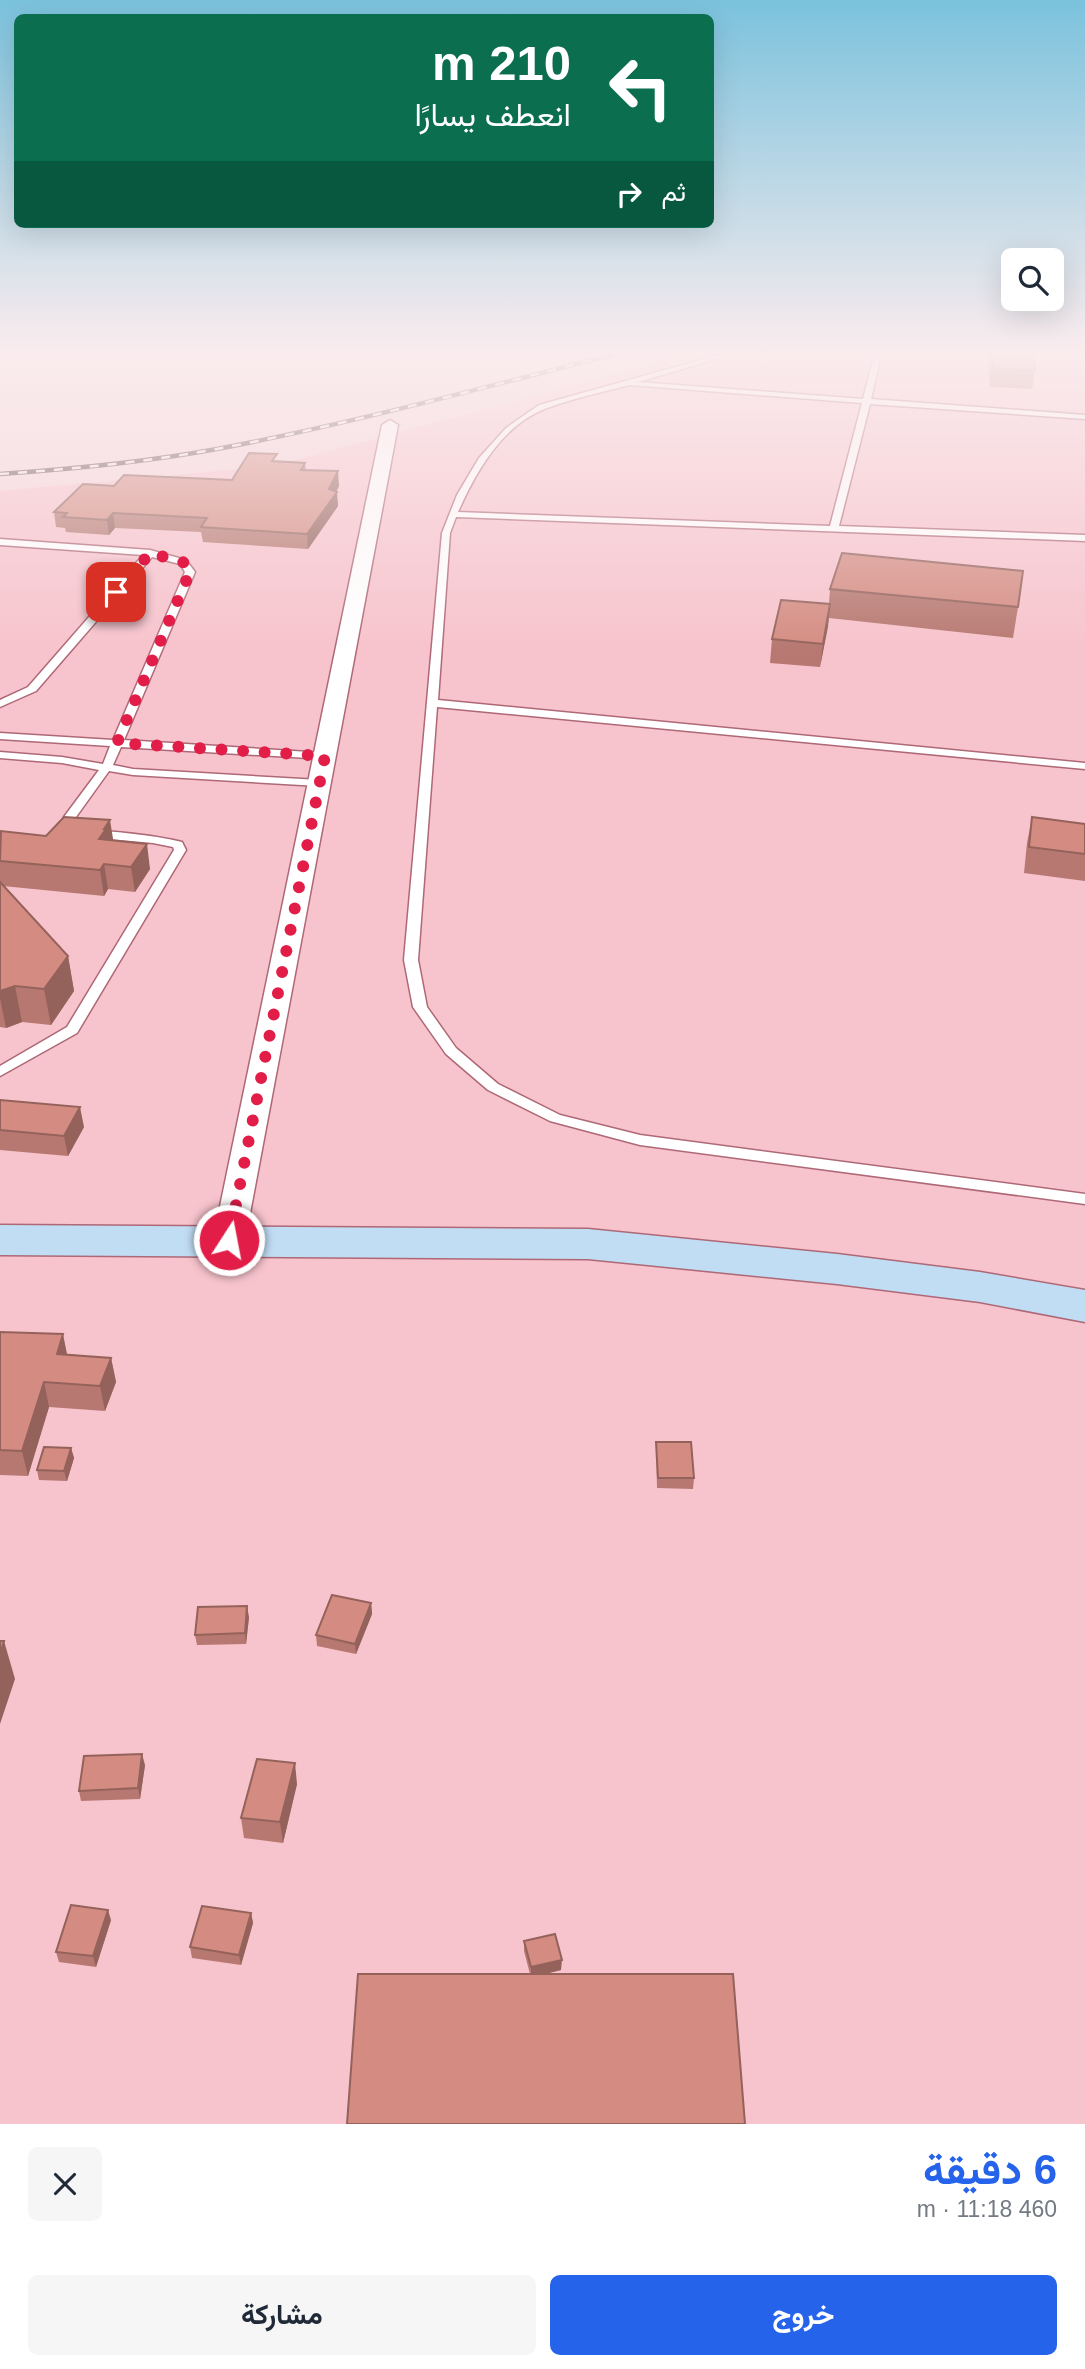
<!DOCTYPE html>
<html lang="ar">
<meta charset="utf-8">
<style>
body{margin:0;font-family:Helvetica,Vazirmatn,sans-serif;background:#f6f6f7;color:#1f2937;direction:rtl;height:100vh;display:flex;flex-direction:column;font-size:26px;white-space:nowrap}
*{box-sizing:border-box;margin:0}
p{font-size:23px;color:#747a83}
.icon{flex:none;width:38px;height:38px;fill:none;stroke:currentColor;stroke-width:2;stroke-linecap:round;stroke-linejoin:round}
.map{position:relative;height:2124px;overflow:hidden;direction:ltr}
.sheet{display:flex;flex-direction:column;background:#fff;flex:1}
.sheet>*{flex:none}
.top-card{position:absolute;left:14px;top:14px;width:700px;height:214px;border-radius:10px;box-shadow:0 7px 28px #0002;direction:rtl;background:#0b6e4f;color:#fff;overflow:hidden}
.controls{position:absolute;left:1001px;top:248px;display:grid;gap:14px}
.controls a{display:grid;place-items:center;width:63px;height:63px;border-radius:10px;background:#fff;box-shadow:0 7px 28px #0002;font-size:35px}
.pin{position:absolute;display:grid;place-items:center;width:60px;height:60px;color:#fff;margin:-30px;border-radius:14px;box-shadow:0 4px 10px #0006}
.me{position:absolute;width:77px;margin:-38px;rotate:11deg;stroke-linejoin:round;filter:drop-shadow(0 0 5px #0008)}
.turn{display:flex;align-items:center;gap:24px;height:147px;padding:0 28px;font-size:32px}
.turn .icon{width:91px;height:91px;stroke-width:2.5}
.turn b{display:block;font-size:49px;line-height:60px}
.then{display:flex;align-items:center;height:66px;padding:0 28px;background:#0003;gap:14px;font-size:26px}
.round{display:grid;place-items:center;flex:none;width:74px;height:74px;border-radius:10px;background:#f6f6f7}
.overview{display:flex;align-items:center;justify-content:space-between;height:119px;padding:0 28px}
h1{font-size:42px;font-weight:700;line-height:52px;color:#2563eb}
.action{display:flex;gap:14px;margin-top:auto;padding:14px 28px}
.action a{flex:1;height:80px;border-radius:10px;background:#2563eb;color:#fff;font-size:28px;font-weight:700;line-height:80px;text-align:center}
.action a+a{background:#f6f6f7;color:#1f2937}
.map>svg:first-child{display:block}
.built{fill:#f7c3cc}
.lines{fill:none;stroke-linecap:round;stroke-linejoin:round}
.lane-casing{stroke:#ae6876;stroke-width:3}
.street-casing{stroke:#ae6876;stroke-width:3}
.secondary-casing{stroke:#ae6876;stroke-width:3}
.lane{fill:#fff;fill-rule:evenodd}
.street{fill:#fff;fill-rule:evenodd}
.secondary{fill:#c1ddf4;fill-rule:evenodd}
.rail-casing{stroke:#6f5358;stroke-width:4.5}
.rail{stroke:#f7e6e9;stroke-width:2.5;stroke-dasharray:9;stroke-linecap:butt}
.wall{fill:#b67870}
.shaded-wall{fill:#94625b}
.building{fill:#d48c82;stroke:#94625b;stroke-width:2}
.route{stroke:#e11d48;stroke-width:12;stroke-dasharray:0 21.6}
</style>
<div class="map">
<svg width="1085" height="2124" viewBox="0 0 1085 2124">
<rect width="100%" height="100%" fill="#f5d5d9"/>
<path class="built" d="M687 355H1085V2124H0V491L273 466Z"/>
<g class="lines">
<defs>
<g id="lane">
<path d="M719 355H730L638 382 863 399 874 355H881L871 399 1085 415V419L870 404 839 526 1085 535V541L456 517 450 533 438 700 1085 763V769L437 707 418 960 427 1007 456 1048 498 1084 560 1115 640 1135 1085 1194V1204L640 1145 550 1121 488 1090 446 1054 413 1007 404 960 442 533 457 495 479 458 506 428 539 405ZM630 385 862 403 830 526 458 512C476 471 503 424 547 408 574 398 602 392 630 385Z"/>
<path d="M0 539 150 550 186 560 195 572 124 740 325 753 331 756 325 759 121 747 113 765 133 769 319 780 325 783 319 786 133 775 109 771 76 817 75 823 81 829C115 832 149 834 182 842L186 850 77 1033 0 1076V1066L67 1027 174 850 173 847 153 843 78 836 65 826 64 817 99 770 62 763 0 758V752L62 757 103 764 110 746 0 739V733L113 740 185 572 180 564 152 557 36 691 0 707V700L28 687 143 555 0 545Z"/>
</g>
<path id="street" d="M390 420 398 425 245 1240 240 1248 229 1251 218 1248 213 1240 382 425Z"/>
<path id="secondary" d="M0 1225 588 1229 837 1254 980 1272 1085 1290V1322L980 1302 837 1284 588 1259 0 1255Z"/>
</defs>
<use href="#lane" class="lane-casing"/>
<use href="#street" class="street-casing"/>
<use href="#secondary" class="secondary-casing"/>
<use href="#lane" class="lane"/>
<use href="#street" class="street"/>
<use href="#secondary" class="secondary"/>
<defs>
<path id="rail" d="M0 474C73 469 146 462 217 449 350 424 481 388 612 355"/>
</defs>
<use href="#rail" class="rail-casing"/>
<use href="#rail" class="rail"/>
</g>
<g class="wall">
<path d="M989 355H1033L1035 371 1032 389 990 387 988 361Z"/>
<path d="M278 462 305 463 306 470 339 486 336 492 338 506 308 549 203 542 201 532 115 528 109 535 66 532 65 528 56 527 54 512 114 486 232 480Z"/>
<path d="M830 589 1018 607 1013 638 829 618 820 667 770 663 772 639 829 603Z"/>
<path d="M1032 817 1085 824V881L1024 873 1027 843Z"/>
<path d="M0 832 113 841 150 869 135 892 108 889 104 896 3 886 68 956 74 991 51 1025 22 1022 6 1028 0 1027Z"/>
<path d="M0 1100 84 1127 68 1156 0 1150Z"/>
<path d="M0 1332 67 1354 111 1358 116 1382 105 1411 49 1407 28 1476 0 1475Z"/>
<path d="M656 1442 694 1478 693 1489 657 1488Z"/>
<path d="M71 1448 74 1458 67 1481 39 1480 37 1470Z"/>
<path d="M371 1603 372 1614 356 1654 317 1646 316 1635Z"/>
<path d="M249 1617 246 1644 197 1645 195 1635Z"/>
<path d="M145 1765 140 1799 81 1801 79 1791Z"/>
<path d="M297 1784 283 1843 244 1838 241 1818Z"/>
<path d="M251 1913 253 1923 241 1965 192 1958 190 1947Z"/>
<path d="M111 1920 96 1967 59 1962 56 1952Z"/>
<path d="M524 1941 561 1970 546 1974H530L524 1951Z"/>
</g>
<g class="shaded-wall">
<path d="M338 471 339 486 333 497 337 492 338 506 308 549 307 534Z"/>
<path d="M113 513 115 528 109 535 107 520Z"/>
<path d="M830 604 828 627 820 667 823 644Z"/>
<path d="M110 820 114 845 99 839Z"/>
<path d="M147 844 150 869 135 892 131 867Z"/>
<path d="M104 864 108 889 104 896 100 870Z"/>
<path d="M68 956 74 991 51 1025 44 989Z"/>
<path d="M15 986 22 1022 6 1028 0 998V991Z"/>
<path d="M80 1107 84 1127 68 1156 64 1136Z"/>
<path d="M63 1334 68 1359 57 1354Z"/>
<path d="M111 1358 116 1382 105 1411 100 1386Z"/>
<path d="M44 1382 49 1407 28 1476 22 1451Z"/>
<path d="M71 1448 74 1458 67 1481 64 1471Z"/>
<path d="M371 1603 372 1614 356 1654 355 1644Z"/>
<path d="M247 1606 249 1617 246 1644 245 1633Z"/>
<path d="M4 1641 15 1679 0 1724V1654Z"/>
<path d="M142 1754 145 1765 140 1799 138 1788Z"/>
<path d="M295 1763 297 1784 283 1843 280 1822Z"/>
<path d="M108 1910 111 1920 96 1967 93 1956Z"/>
<path d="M251 1913 253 1923 241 1965 239 1955Z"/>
<path d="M562 1960 561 1970 531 1977V1967Z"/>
</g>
<g class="building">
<path d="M992 355H1033L1035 371 993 368Z"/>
<path d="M249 453 277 454 272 461 305 463 301 470 338 471 329 489 337 492 307 534 201 527 207 518 113 513 107 520 63 517 67 513 54 512 83 484 114 486 124 475 232 480Z"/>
<path d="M842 553 1023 571 1018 607 830 589Z"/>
<path d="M781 600 830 604 823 644 772 639Z"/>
<path d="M64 817 110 820 104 829H106L99 839 147 844 131 867 104 864 100 870 0 861 1 831 46 836Z"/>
<path d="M1032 817 1085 824V854L1029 847Z"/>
<path d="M0 882 68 956 44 989 15 986 0 991Z"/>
<path d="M0 1100 80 1107 64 1136 0 1130Z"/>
<path d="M0 1332 63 1334 57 1354 111 1358 100 1386 44 1382 22 1451 0 1450Z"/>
<path d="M656 1442H691L694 1478H658Z"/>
<path d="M44 1447 71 1448 64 1471 37 1470Z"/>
<path d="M332 1595 371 1603 355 1644 316 1635Z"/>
<path d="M247 1606 245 1633 195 1635 198 1607Z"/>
<path d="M0 1641H4L0 1654Z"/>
<path d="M142 1754 138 1788 79 1791 84 1756Z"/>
<path d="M257 1759 295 1763 280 1822 241 1818Z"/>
<path d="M71 1905 108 1910 93 1956 56 1952Z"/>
<path d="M202 1906 251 1913 239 1955 190 1947Z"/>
<path d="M555 1934 562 1960 531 1967 524 1941Z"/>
<path d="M358 1974H733L745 2124H347Z"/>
</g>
<linearGradient id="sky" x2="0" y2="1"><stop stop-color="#7bc2dd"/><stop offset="0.54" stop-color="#faecee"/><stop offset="1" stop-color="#faecee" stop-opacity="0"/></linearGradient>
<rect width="1085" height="652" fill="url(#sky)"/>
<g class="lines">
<path class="route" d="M116 592 150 553 183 562 190 572 117 743 325 756 229 1240"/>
</g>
</svg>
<div class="controls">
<a><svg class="icon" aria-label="search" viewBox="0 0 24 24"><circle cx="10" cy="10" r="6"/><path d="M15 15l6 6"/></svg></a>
</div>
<div class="pin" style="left:116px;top:592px;background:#d93025"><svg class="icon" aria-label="arrive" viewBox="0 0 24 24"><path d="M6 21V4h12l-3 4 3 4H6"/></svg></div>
<svg class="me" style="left:229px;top:1240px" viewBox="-20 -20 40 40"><circle r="17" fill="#e11d48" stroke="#fff" stroke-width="3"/><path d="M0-11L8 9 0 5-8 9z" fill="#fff"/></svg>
<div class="top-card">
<div class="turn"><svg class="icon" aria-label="left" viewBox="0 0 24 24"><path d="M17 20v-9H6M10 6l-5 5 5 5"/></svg><div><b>210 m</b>انعطف يسارًا</div></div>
<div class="then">ثم<svg class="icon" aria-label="right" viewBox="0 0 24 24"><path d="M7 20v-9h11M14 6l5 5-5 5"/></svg></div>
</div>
</div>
<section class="sheet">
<div class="overview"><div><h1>6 دقيقة</h1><p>460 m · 11:18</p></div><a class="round"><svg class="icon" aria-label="close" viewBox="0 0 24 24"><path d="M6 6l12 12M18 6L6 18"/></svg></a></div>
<div class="action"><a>خروج</a><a>مشاركة</a></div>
</section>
